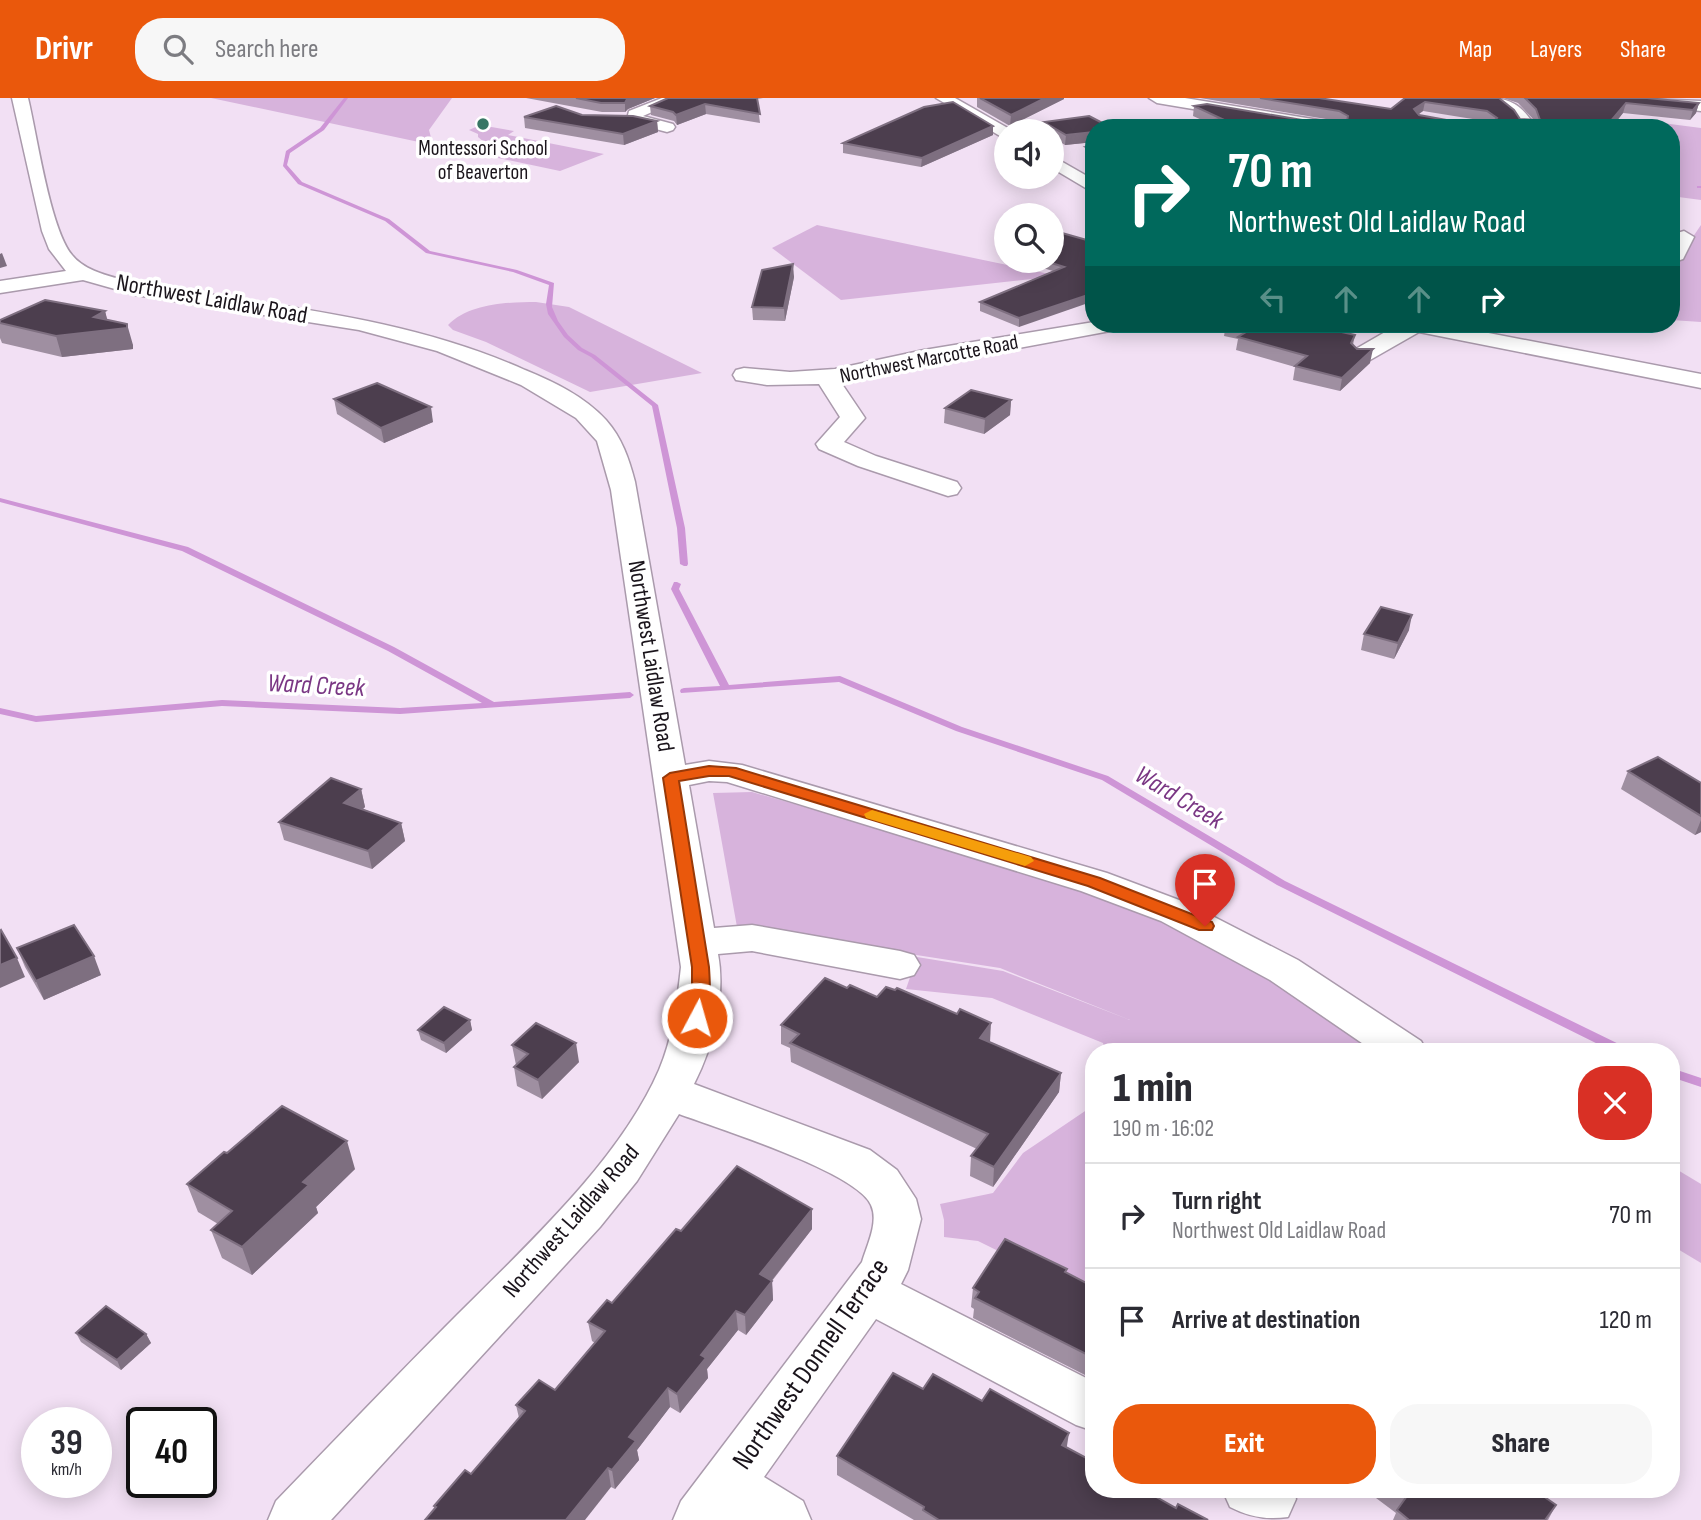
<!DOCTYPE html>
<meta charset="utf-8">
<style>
body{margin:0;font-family:"Sofia Sans Condensed",sans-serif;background:#f7f7f7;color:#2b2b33;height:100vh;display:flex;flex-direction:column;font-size:26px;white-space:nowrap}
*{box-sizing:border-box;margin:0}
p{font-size:23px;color:#7c7c81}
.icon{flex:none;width:38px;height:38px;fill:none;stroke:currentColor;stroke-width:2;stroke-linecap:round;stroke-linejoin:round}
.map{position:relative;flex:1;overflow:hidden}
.drawer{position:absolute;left:1085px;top:945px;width:595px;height:455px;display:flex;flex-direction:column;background:#fff;border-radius:28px;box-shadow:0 4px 18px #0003}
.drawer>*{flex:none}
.guide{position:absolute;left:1085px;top:21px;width:595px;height:214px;border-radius:28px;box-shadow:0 4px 18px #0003;background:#00695c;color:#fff;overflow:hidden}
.fabs{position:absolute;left:994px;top:21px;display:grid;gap:14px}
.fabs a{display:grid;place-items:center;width:70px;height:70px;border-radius:50%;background:#fff;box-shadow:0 4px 18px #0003;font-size:35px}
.speed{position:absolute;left:21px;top:1309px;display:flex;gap:14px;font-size:35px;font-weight:700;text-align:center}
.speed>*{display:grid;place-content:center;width:91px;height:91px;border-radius:50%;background:#fff;box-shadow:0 4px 18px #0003;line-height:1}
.speed small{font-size:18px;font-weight:400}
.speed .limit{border:4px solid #111;border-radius:10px;background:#fff;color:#111}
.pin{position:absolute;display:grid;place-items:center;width:60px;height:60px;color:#fff;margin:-72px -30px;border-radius:50% 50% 50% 0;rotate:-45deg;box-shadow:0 0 7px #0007}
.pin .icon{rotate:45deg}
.me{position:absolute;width:77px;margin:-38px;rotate:6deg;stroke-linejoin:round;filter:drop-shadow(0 0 5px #0008)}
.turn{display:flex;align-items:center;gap:24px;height:147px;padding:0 28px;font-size:32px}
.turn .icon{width:91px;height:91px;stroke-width:2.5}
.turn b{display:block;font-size:49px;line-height:60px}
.lanes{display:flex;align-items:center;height:66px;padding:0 28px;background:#0003;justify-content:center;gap:35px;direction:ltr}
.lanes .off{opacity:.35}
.round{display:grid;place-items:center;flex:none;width:74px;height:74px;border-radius:28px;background:#f7f7f7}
.summary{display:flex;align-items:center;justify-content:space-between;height:119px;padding:0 28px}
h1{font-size:42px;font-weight:800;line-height:52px}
.primary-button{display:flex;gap:14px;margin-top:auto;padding:14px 28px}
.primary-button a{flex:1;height:80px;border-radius:28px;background:#ea580c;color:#fff;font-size:28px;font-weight:800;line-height:80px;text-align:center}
.primary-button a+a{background:#f7f7f7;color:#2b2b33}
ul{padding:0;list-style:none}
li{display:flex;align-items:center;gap:21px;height:105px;padding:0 28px;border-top:2px solid #e1e1e2}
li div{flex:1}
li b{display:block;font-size:26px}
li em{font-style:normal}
header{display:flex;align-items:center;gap:42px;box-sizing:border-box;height:98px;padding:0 35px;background:#ea580c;color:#fff}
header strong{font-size:33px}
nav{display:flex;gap:38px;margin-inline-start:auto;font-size:24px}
.search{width:490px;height:63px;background:#f7f7f7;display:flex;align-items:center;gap:18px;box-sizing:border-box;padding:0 24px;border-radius:28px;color:#7c7c81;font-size:26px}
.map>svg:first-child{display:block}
.green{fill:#d7b3dc}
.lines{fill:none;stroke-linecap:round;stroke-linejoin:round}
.stream{fill:#ce95d6;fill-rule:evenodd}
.minor-casing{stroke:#aa9aac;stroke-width:3}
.minor{fill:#fff;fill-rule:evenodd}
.wall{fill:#9f8fa1;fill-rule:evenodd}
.shaded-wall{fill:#7e6f80}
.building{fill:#4c3e4e;stroke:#7e6f80;stroke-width:2;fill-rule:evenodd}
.route{fill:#ea580c;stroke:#983908;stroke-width:2}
.slow{fill:#f59e0b}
.poi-dot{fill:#377664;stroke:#fff;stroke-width:2.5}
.labels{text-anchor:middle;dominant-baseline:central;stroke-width:7;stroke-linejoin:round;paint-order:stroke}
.far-poi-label{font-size:21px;fill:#1a141b;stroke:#fff}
.far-street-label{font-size:21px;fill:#1a141b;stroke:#fff}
.street-label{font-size:24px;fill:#1a141b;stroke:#fff}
.water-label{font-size:26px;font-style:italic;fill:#7a3784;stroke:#fff}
.near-street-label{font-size:28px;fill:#1a141b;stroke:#fff}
</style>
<header>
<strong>Drivr</strong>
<div class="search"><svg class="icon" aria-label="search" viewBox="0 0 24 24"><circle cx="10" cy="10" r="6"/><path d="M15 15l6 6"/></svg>Search here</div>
<nav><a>Map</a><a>Layers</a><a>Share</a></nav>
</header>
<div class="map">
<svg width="1701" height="1422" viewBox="0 0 1701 1422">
<rect width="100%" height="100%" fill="#f2e0f4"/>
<g class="green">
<path d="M211 0H452L429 32 433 47Z"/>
<path d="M1639 22 1701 30V102L1671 98V30H1632Z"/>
<path d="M480 27 514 33 508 37 604 56 560 73 460 52 484 44 478 39V36L469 32Z"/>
<path d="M817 127 1059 178 841 202 772 150Z"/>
<path d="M1701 127V224L1671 222V171Z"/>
<path d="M536 204 569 209 702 275 590 294 486 244 453 232 448 227C469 205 509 204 536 204Z"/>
<path d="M752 694 1135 803 1397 954H1106L1103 945 992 900 906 891 917 859 1003 873 1130 922 1000 870 737 829 713 695Z"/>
<path d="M1094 1007V1205L1079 1193 978 1143 944 1139V1122L940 1106 993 1095 1023 1055Z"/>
<path d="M1671 1068 1701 1086V1165L1671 1147Z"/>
</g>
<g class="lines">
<g class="stream">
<path d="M344 0H348L324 32 290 55 287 67 302 84 389 121 430 153 517 172 554 185 552 209 558 223 568 237 582 250 595 257 658 307 685 430 688 466 687 468H684L680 466 677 430 652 308 591 259 578 252 564 239 548 216 546 206 549 187 513 174 426 155 385 123 298 86 283 68 286 53 320 30Z"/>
<rect x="1697" y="88" width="4" height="2"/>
<path d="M0 400 188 449 394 549 494 604 630 594 634 597 630 600 400 616 222 608 36 624 0 616V610L36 618 222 602 400 610 482 605 388 553 182 453 0 404Z"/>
<path d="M674 484H677L681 486 679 491 729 587 840 578 962 629 1108 678 1285 783 1629 951 1631 954H1614L1277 787 1102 682 956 633 839 584 681 595 680 593 681 591 684 590 720 588 671 491Z"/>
<path d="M1671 970 1701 980V989L1671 979Z"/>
</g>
<defs>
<g id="minor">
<path d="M12 0H28C37 37 50 130 72 157 83 171 104 177 120 181 257 208 396 214 525 272 554 284 584 298 606 322 622 340 629 361 635 384L685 667 709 663 742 667 1107 775 1187 805 1298 862 1421 943 1427 954H1375L1270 882 1161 823 1081 793 727 684 709 683 689 687 714 830 752 827 900 853 914 857 920 867 914 877 900 881 752 853 718 856C726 899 713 949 694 986L870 1052 897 1072 916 1101 921 1121 908 1172 901 1186 1094 1284V1333L1076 1327 876 1221 764 1379 803 1403 811 1422H673L681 1403 862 1164C867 1147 879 1124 871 1107 857 1074 717 1030 679 1016L637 1083 600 1129 331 1422H268L276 1403C336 1341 396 1278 457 1217 526 1148 620 1062 659 972 673 939 677 905 681 869L611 392 597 343 576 320 521 287 437 253 359 232 136 197 83 182 0 195V183L66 173 49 151 42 133Z"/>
<path d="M662 0H684L643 18 673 26 675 29 673 32 667 34 629 24 627 21 629 13Z"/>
<path d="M936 0H955L1013 33H1006V40L1000 38Z"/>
<path d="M1149 0H1185L1337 25 1345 30H1307L1157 5Z"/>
<path d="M1487 0C1513 0 1523 9 1536 30H1520L1514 20Z"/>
<path d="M1618 0 1701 3V13L1626 5Z"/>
<path d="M1052 58 1094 82V95L1052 70Z"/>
<path d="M1684 133 1694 139 1683 161 1671 165V146L1677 135Z"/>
<path d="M1094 224 1124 226 1121 231 840 283 865 320 844 344 876 358 957 384 961 390 957 396 948 398 858 368 819 351 816 346 840 319 819 286 767 287 736 282 733 277 736 272 744 270 790 274 835 271 924 252Z"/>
<path d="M1399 226H1442L1701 276V290L1419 234 1370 262H1354L1351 257 1354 252Z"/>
<path d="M1603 226H1625C1619 234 1614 234 1605 232Z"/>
<path d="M1222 1391H1292L1296 1401 1288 1419C1267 1422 1249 1419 1230 1409Z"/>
</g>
</defs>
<use href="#minor" class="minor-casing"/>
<use href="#minor" class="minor"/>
</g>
<g class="wall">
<path d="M526 0H655L628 11 625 14H602Z"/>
<path d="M668 0H763L757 1 760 25 706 16 677 27 674 23 651 17 650 8Z"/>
<path d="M977 0H1064V1L1010 28 977 9Z"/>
<path d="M1200 0H1319L1391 11 1405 0H1499L1520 21 1534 22 1518 5 1503 0H1647L1699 5 1696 15 1690 22 1623 15 1611 30H1143L1204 23 1193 18 1194 8 1308 23H1338ZM1423 13 1485 23H1452L1418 17Z"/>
<path d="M582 17 657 23 658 34 624 47 525 30 524 19Z"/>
<path d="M1044 24 1094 30V44L1065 47 1052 39V33H1043Z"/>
<path d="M993 37 921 69 843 55V45Z"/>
<path d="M1094 48V64L1085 60 1086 49Z"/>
<path d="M1094 144 1019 229 980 213V204L1053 173 1019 163H1052Z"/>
<path d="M794 179 785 223 753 222 752 209Z"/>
<path d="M105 213 107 222 133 247V251L62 259 2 245 0 240V222Z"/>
<path d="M1226 226H1348L1346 235 1355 237 1353 247 1370 265 1340 293 1293 282 1295 269 1236 252 1238 241 1224 238Z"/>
<path d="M334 301 433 324 384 345 337 316Z"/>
<path d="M1011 302 1010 317 984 336 944 325 945 310Z"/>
<path d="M1409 532 1394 561 1361 552 1364 536Z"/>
<path d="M1628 673 1701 685V734L1695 737 1621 691Z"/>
<path d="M361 691 365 709 363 711 401 725 405 743 372 771 284 742 279 724Z"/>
<path d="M17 850 101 877 44 902 25 869Z"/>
<path d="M847 890 877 899 990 944 1061 975 1059 994 993 1089 970 1078 971 1058 977 1051 791 964 790 950 781 946V927Z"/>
<path d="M470 922 472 932 446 955 421 942 418 932Z"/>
<path d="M512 947 579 964 542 1001 517 988 514 969 516 967Z"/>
<path d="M227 1055 355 1071 316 1109 318 1115 252 1177 222 1160 211 1132 218 1126 198 1114 187 1086Z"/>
<path d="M812 1111V1131L772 1183 773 1202 746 1237 738 1232 707 1271 708 1280 680 1315 670 1309 637 1352 639 1362 615 1391 611 1389 435 1410 434 1408 471 1376 519 1320 516 1307 555 1292 595 1245 592 1243 588 1224 612 1205 681 1133Z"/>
<path d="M1066 1175 1092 1188 1091 1197 1094 1199V1262L1085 1277 973 1220 974 1211 971 1209 973 1190Z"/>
<path d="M76 1235 146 1236 151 1245 121 1272 81 1244Z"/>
<path d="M923 1291 1067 1350 1176 1410 1208 1422H914L837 1377V1358Z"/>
<path d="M1364 1391H1533L1556 1407 1548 1422H1393L1396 1415Z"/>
</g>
<g class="shaded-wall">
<path d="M630 0H655L628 11 625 14V5L627 1Z"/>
<path d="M1045 0H1064V1L1010 28 1011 17Z"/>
<path d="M1425 4 1423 13 1412 20 1414 11Z"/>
<path d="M1626 5 1623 15 1611 30H1609L1610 24Z"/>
<path d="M1699 5 1696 15 1690 22 1693 12Z"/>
<path d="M705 6 706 16 677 27 676 17Z"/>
<path d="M657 23 658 34 624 47 623 36Z"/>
<path d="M993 28V37L921 69 922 60Z"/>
<path d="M1094 34V44L1065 47 1066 37Z"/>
<path d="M1678 90 1675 101 1671 106V100Z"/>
<path d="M2 155 7 168 0 170V156Z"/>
<path d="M793 166 794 179 785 223 784 210Z"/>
<path d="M1094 195V203L1019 229V220Z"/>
<path d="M105 213 110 232 127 226 133 247V251L62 259 56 238Z"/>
<path d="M1339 226H1348L1347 235 1328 231Z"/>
<path d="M1373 251 1370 265 1340 293 1342 280Z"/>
<path d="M1011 302 1010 317 984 336 985 321Z"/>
<path d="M431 309 433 324 384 345 381 330Z"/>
<path d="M1412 517 1409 532 1394 561 1398 545Z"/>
<path d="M361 691 365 709 349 723 344 705Z"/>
<path d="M1701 722V734L1695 737Z"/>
<path d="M401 725 405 743 372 771 368 753Z"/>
<path d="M94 858 101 877 44 902 36 883Z"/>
<path d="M17 860 25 879 0 890V867Z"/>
<path d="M470 922 472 932 446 955 444 945Z"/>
<path d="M991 925 990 944 980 940Z"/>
<path d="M576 945 579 964 542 1001 538 982Z"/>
<path d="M1061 975 1059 994 993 1089 994 1069Z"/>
<path d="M347 1043 355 1071 316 1109 318 1115 252 1177 242 1149 303 1084Z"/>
<path d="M812 1111V1131L761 1196 760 1176Z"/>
<path d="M772 1183 773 1202 746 1237 745 1217Z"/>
<path d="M736 1213 738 1232 707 1271 708 1280 680 1315 677 1296 701 1257Z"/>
<path d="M146 1236 151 1245 121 1272 117 1262Z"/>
<path d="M1094 1248V1262L1085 1277 1088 1257Z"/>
<path d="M668 1290 670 1309 637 1352 639 1362 615 1391 612 1372 629 1339Z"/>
<path d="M1069 1335 1066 1354 1062 1347Z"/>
<path d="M608 1370 611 1389 585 1422H566Z"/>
</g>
<g class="building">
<path d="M576 0H630L627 1 625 5H601Z"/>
<path d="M668 0H757L760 16 705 6 676 17 673 14 650 8Z"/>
<path d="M980 0H1045L1011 17Z"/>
<path d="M1260 0H1319L1391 11 1405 0H1499L1514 12 1520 21 1540 22 1536 11 1525 0H1647L1699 5 1693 12 1626 5 1610 24 1602 23 1596 30H1143L1222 21 1194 8 1207 6 1308 23H1347L1348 18 1339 13ZM1425 4 1487 13 1497 20 1494 23H1452L1419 17 1414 11Z"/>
<path d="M953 4 993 28 922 60 843 45 924 9Z"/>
<path d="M556 8 582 17 633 18 657 23 623 36 524 19Z"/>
<path d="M1089 18 1112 30H1094V34L1066 37 1044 24Z"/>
<path d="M1094 48V53L1086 49Z"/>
<path d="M1671 89 1678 90 1671 100Z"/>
<path d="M1062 135 1094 144V195L1019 220 980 204 1064 169 1045 163H1052V139Z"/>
<path d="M793 166 784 210 752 209 762 172Z"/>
<path d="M45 202 105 213 94 219 127 226V230L56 238 0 225V222Z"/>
<path d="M1231 226H1339L1328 231 1355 237 1351 245 1357 251H1373L1342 280 1295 268 1307 258 1238 239 1251 231Z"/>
<path d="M377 285 431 309 381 330 334 301Z"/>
<path d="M971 292 1011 302 985 321 945 310Z"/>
<path d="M1381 509 1412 517 1398 545 1364 536Z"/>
<path d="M1658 659 1701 685V718L1628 673Z"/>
<path d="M331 680 361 691 344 705 401 725 368 753 279 724Z"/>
<path d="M74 827 94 858 36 883 17 850Z"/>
<path d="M1 832 17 860 0 867V833Z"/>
<path d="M825 880 847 890 850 887 877 899 886 889 895 892 897 890 957 916 960 911 991 925 980 940 1061 975 994 1069 971 1058 988 1036 790 945 799 936 781 927Z"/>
<path d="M444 909 470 922 444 945 418 932Z"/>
<path d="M536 925 576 945 538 982 514 969 528 956 512 947Z"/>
<path d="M282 1008 347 1043 303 1084 309 1087 242 1149 211 1132 232 1113 187 1086 224 1054 227 1055Z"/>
<path d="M737 1068 812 1111 760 1176 772 1183 745 1217 736 1213 701 1257 706 1260 677 1296 668 1290 629 1339 636 1343 612 1372 608 1370 566 1422H425L436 1409 434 1408 465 1372 471 1376 525 1313 516 1307 539 1282 555 1292 605 1233 588 1224 607 1202 612 1205 676 1131 681 1133Z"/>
<path d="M1005 1141 1067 1171 1065 1174 1092 1188 1088 1196 1094 1199V1248L1088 1257 975 1200 979 1194 973 1190Z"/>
<path d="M106 1208 146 1236 117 1262 76 1235Z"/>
<path d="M893 1275 923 1291 933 1276 982 1303 990 1291 1069 1335 1062 1347 1094 1364V1391H1142L1176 1410 1178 1406 1208 1422H939L923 1412 924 1409 837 1358Z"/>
<path d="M1412 1391H1533L1556 1407 1545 1422H1409L1397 1412Z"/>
</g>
<path class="route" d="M709 668 736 670 1100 780 1212 824 1214 828 1212 832H1199L1088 788 729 678H709L679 683 709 869C710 887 712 908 704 924H691L688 920 692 895V869L663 680 670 675Z"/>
<path class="slow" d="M872 712 1031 759 1034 763 1025 768 866 720 864 716Z"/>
<circle class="poi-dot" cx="483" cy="26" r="7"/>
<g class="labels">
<g class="far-poi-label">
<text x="483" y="50">Montessori School<tspan x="483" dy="24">of Beaverton</tspan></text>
</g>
<g class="far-street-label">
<text transform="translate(929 261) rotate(-11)">Northwest Marcotte Road</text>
</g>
<g class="street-label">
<text transform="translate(212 201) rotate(10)">Northwest Laidlaw Road</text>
<text transform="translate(651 558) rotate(81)">Northwest Laidlaw Road</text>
<text transform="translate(571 1123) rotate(-49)">Northwest Laidlaw Road</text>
</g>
<g class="water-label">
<text transform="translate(316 588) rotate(3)">Ward Creek</text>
<text transform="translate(1179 700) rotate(31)">Ward Creek</text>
</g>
<g class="near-street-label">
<text transform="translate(811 1266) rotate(-55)">Northwest Donnell Terrace</text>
</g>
</g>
</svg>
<div class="fabs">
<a><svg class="icon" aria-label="sound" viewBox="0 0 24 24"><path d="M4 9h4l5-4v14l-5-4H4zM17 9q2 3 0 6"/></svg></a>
<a><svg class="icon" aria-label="search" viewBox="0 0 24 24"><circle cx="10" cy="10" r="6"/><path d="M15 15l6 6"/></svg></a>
</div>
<div class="speed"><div>39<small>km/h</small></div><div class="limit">40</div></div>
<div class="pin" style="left:1205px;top:828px;background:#d93025"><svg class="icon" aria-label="arrive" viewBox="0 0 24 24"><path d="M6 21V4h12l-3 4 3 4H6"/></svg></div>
<svg class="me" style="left:697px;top:920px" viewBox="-20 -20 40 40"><circle r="17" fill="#ea580c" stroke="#fff" stroke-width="3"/><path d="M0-11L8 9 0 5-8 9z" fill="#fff"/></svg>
<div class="guide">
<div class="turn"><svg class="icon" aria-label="right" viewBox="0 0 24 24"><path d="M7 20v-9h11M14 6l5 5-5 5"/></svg><div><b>70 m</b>Northwest Old Laidlaw Road</div></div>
<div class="lanes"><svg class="icon off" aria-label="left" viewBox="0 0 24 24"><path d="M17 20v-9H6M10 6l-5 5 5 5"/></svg><svg class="icon off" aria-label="ahead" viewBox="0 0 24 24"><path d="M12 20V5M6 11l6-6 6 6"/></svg><svg class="icon off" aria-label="ahead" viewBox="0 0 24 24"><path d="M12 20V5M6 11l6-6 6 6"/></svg><svg class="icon" aria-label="right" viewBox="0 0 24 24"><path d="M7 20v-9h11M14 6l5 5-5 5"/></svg></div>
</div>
<section class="drawer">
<div class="summary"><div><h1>1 min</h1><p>190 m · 16:02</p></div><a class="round" style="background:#d93025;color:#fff"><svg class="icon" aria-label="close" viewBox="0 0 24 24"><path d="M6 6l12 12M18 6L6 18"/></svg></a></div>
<ul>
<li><svg class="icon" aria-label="right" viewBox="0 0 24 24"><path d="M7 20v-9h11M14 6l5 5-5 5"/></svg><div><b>Turn right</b><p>Northwest Old Laidlaw Road</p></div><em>70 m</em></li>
<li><svg class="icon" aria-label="arrive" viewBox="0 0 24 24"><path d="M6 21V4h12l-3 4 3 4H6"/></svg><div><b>Arrive at destination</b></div><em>120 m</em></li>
</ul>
<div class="primary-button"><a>Exit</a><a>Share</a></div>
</section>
</div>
